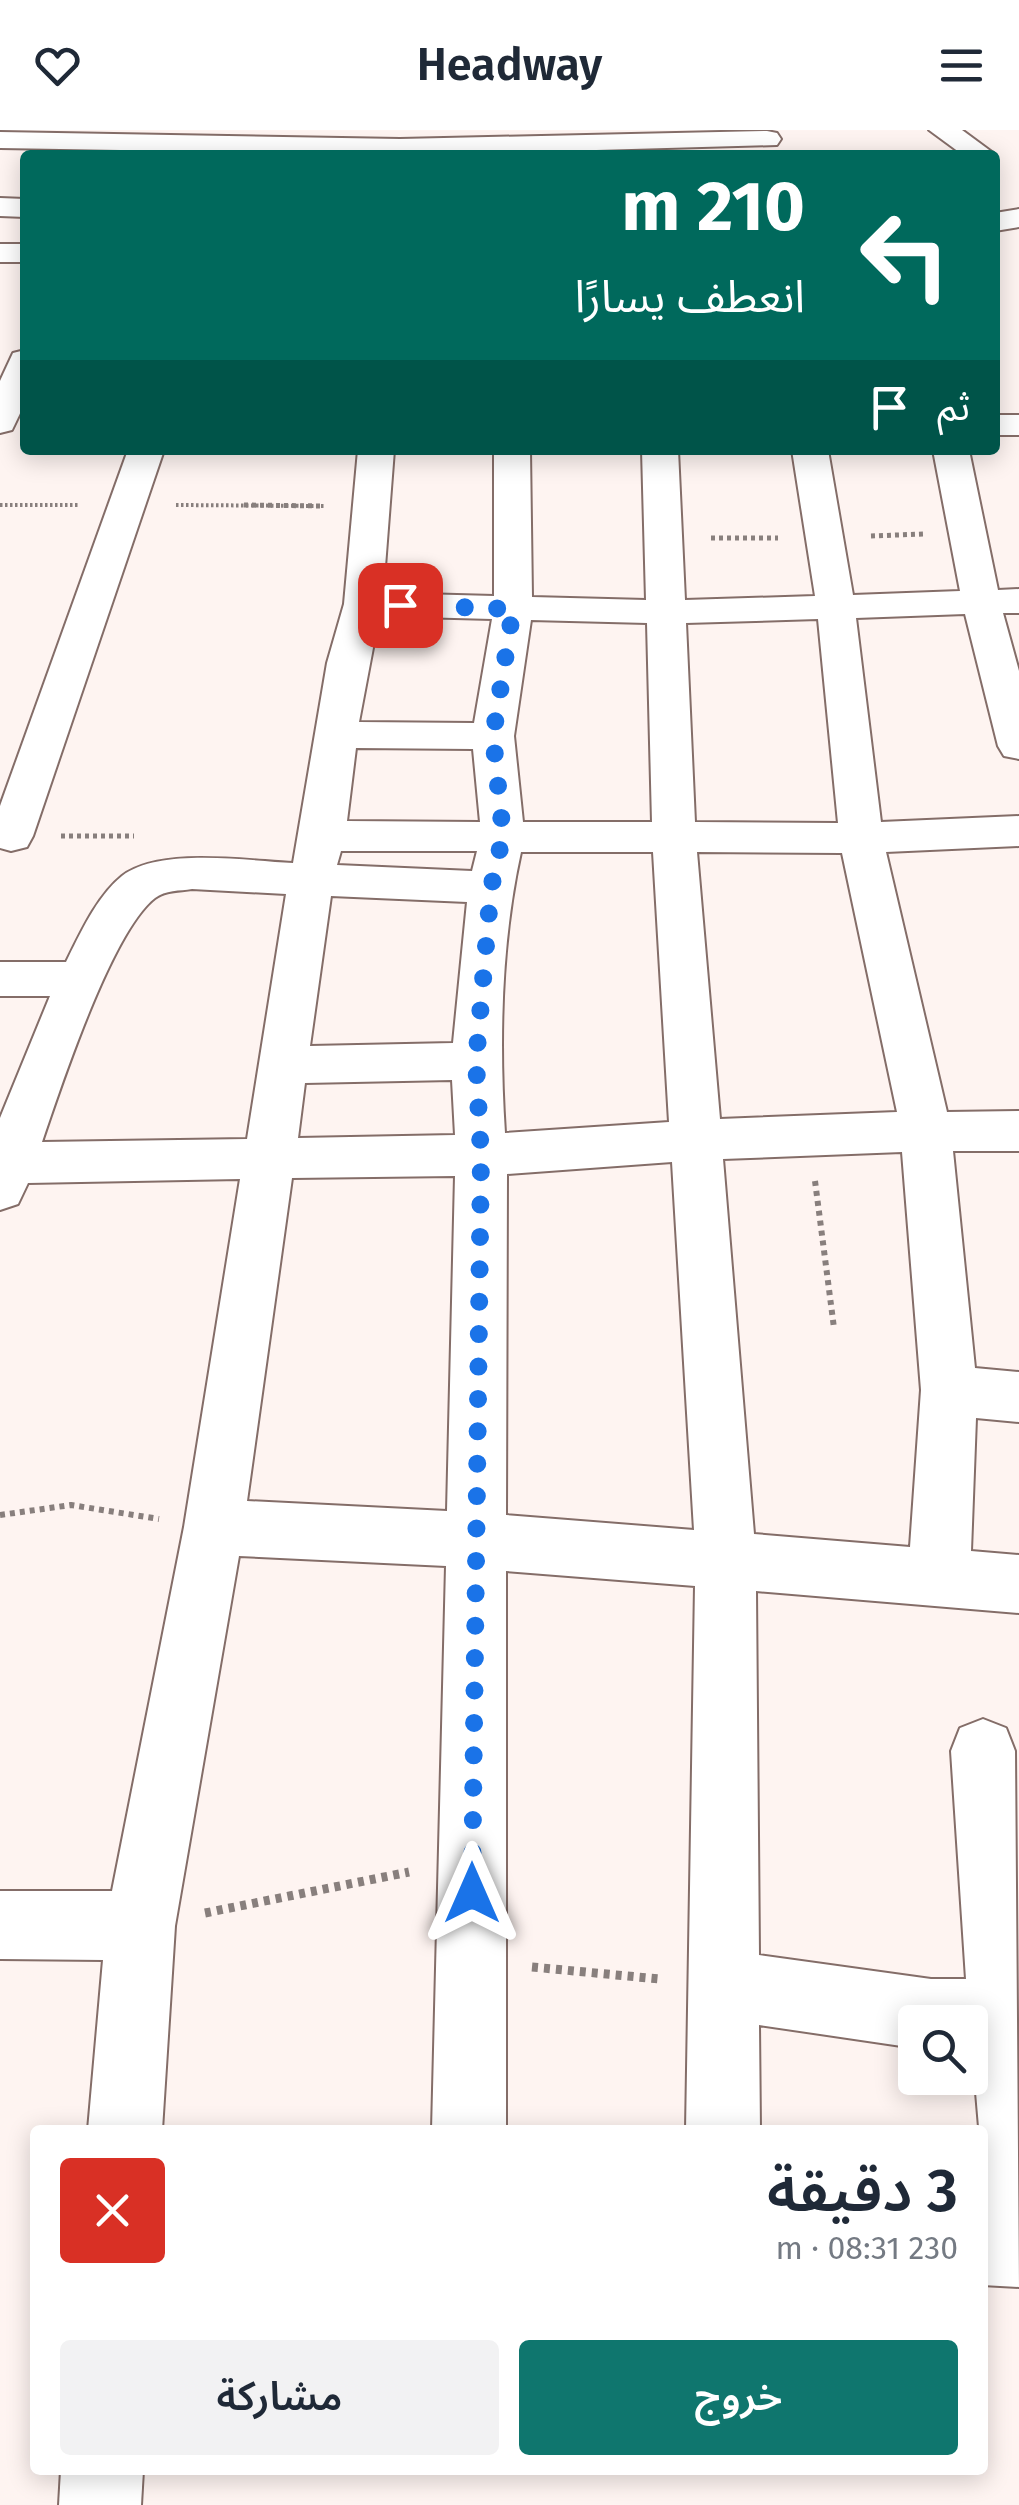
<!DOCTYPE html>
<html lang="ar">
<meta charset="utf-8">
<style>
body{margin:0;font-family:"Fira Sans","Noto Sans Arabic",sans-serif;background:#f2f2f3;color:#1f2937;direction:rtl;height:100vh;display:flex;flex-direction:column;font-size:38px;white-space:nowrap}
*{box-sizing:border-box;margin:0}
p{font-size:32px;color:#747a83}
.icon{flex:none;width:55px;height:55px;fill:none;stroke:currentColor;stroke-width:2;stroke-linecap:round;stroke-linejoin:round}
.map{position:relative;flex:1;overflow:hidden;direction:ltr}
.side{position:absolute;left:30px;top:1995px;width:958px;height:350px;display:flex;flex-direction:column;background:#fff;border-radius:10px;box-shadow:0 5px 25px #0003;direction:rtl}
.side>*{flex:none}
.banner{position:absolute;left:20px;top:20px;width:980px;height:305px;border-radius:10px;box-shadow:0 5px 25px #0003;direction:rtl;background:#00695c;color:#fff;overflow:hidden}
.tools{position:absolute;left:898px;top:1875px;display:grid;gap:20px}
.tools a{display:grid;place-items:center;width:90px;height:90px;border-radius:10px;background:#fff;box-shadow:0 5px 25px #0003;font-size:50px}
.pin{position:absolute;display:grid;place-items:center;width:85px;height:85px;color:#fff;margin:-42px;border-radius:20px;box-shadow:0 5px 15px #0006}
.me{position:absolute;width:110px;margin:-55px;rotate:0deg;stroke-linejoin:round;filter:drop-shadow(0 0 8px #0008)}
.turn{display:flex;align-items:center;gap:35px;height:210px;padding:0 30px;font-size:45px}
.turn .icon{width:130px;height:130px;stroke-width:2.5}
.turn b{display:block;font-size:70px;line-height:85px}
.then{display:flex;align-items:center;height:95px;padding:0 30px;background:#0003;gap:20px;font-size:38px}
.round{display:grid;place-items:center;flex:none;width:105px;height:105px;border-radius:10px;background:#f2f2f3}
.summary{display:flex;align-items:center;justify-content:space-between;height:170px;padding:0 30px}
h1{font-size:60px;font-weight:600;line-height:75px}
.primary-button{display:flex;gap:20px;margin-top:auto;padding:20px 30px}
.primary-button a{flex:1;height:115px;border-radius:10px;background:#0f766e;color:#fff;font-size:40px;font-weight:600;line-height:115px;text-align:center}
.primary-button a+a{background:#f2f2f3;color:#1f2937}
header{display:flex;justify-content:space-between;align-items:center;height:130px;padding:0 30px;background:#fff;font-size:45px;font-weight:600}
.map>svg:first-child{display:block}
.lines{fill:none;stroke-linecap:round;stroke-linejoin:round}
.street-casing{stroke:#846d68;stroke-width:4}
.path-far3{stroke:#887f7d;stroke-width:4;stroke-dasharray:2.5 2.5;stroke-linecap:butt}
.path-far2{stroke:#887f7d;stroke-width:5;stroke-dasharray:4 4;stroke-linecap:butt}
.path-far1{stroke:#887f7d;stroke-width:6;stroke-dasharray:5 5;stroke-linecap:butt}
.path{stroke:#887f7d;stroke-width:9;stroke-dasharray:6 6;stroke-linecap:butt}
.street{fill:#fff;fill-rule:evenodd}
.route{stroke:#1a73e8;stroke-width:18;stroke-dasharray:0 32.4}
</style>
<header><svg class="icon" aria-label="menu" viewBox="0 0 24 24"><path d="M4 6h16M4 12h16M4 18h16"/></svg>Headway<svg class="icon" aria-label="heart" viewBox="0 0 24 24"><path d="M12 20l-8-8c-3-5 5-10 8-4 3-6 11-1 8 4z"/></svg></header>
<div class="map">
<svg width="1019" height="2375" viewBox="0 0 1019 2375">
<rect width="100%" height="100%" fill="#fef4f1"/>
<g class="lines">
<defs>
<g id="street">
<path d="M929 0H962L996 25H963Z"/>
<path d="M767 1 777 3 781 9 777 15 419 25 0 18V2L400 9Z"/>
<path d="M0 68 25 69V87L0 86Z"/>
<path d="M1019 79V97L995 101V83Z"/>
<rect x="0" y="114" width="25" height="18"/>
<path d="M25 220V273L12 300 0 303V251L13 223Z"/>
<rect x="995" y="285" width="24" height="20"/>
<path d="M128 320H164L33 706 27 717 11 721 0 718V676Z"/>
<path d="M358 320H394L383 463 494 466V320H530L532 467 646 470 642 320H678L685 470 815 466 792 320H828L853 465 960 461 933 320H969L998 460 1019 459V483H1003L1019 541V629L1004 626 998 616 965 484 856 488 881 692 1019 686V716L886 722 947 982 1019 981V1021H953L975 1238 1019 1242V1292L976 1288 971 1421 1019 1425V1483L756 1461 759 1825 931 1849H966L951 1621 960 1598 983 1589 1006 1598 1015 1621 1019 2157 982 2155V2079H986L970 1892H915V1918L759 1895 760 2000H686L695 1456 506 1441V2000H432L446 1436 239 1426 175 1796 162 2000H88L103 1830 0 1829V1761H112L184 1397 240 1049 28 1053 18 1074 0 1080V988L50 866H0V832H66C80 804 97 766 122 746 160 717 248 731 293 733L327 533 344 474ZM379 486 492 489 474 593 359 592ZM818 489 838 693 695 692 686 493ZM531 490 647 493 652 692H523L514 606ZM356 618 473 619 480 692 347 691ZM341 721H477L472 741 337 735ZM521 722H653L669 992 505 1003C499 911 501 812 521 722ZM697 722 842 723 897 982 720 989ZM192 759 286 764 247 1009 42 1012C61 956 112 801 155 768 165 760 180 761 192 759ZM331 766 467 772 453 913 310 916ZM452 950 455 1005 298 1008 305 953ZM902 1022 921 1260 910 1417 754 1404 723 1029ZM672 1032 694 1400 506 1385 507 1044ZM455 1046 447 1381 247 1371 292 1048Z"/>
<path d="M61 2340H143L141 2375H59Z"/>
</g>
</defs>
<use href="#street" class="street-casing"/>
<g class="path-far3">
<path d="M0 375H79"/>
<path d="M176 375 324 376"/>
</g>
<g class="path-far2">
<path d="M244 375 324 376"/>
<path d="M871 406 923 404"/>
<path d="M711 408H778"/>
<path d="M61 706H134"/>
</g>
<g class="path-far1">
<path d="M815 1051 834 1198"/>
<path d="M0 1385 71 1375 159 1389"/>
</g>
<g class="path">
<path d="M205 1783 409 1742"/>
<path d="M532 1837 659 1849"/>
</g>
<use href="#street" class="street"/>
</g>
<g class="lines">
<path class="route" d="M400 475 513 479 493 606 503 705 491 758 476 931 481 1025 472 1763"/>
</g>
</svg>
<div class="tools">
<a><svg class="icon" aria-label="search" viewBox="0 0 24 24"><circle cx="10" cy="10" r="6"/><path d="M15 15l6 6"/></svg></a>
</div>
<div class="pin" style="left:400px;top:475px;background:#d93025"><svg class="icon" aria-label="arrive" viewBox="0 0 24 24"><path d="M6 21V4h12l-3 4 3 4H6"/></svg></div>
<svg class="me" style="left:472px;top:1763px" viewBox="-20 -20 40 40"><path d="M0-17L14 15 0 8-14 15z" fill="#1a73e8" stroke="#fff" stroke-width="4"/></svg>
<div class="banner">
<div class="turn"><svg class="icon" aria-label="left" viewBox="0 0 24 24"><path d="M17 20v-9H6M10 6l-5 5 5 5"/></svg><div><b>210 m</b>انعطف يسارًا</div></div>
<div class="then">ثم<svg class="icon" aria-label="arrive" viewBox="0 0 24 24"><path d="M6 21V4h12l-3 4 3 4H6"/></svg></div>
</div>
<section class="side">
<div class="summary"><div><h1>3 دقيقة</h1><p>230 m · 08:31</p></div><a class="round" style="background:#d93025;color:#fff"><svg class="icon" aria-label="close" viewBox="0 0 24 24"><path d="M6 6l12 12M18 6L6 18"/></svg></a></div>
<div class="primary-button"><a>خروج</a><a>مشاركة</a></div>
</section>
</div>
